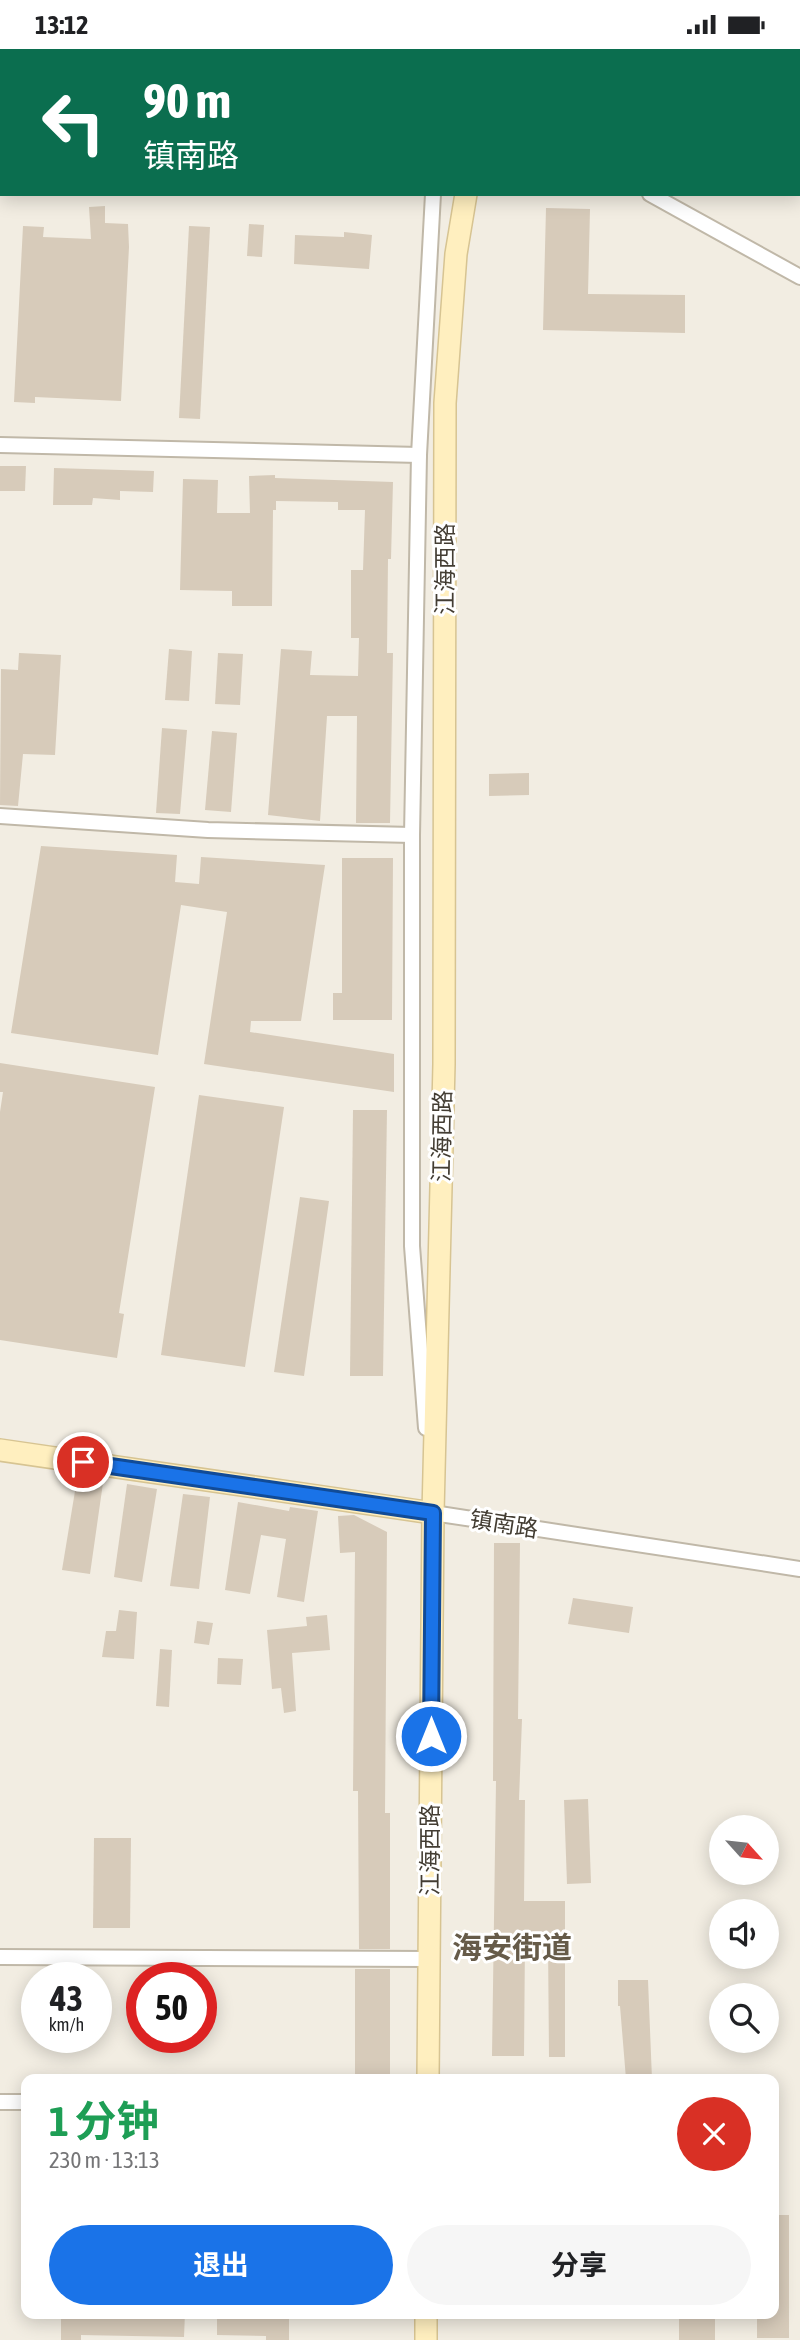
<!DOCTYPE html>
<html lang="zh">
<meta charset="utf-8">
<style>
body{margin:0;font-family:"Asap Condensed","Noto Sans SC",sans-serif;background:#f6f6f6;color:#202124;height:100vh;display:flex;flex-direction:column;font-size:26px;white-space:nowrap}
*{box-sizing:border-box;margin:0}
p{font-size:23px;color:#757577}
.icon{flex:none;width:38px;height:38px;fill:none;stroke:currentColor;stroke-width:2;stroke-linecap:round;stroke-linejoin:round}
.map{position:relative;flex:1;overflow:hidden}
.panel{position:absolute;left:21px;top:2025px;width:758px;height:245px;display:flex;flex-direction:column;background:#fff;border-radius:14px;box-shadow:0 4px 18px #0003}
.panel>*{flex:none}
.hud{position:absolute;left:0px;top:0px;width:802px;height:147px;box-shadow:0 4px 18px #0003;background:#0b6e4f;color:#fff;overflow:hidden}
.needle{width:46px;rotate:117deg}
.controls{position:absolute;left:709px;top:1766px;display:grid;gap:14px}
.controls a{display:grid;place-items:center;width:70px;height:70px;border-radius:50%;background:#fff;box-shadow:0 4px 18px #0003;font-size:35px}
.speed{position:absolute;left:21px;top:1913px;display:flex;gap:14px;font-size:35px;font-weight:700;text-align:center}
.speed>*{display:grid;place-content:center;width:91px;height:91px;border-radius:50%;background:#fff;box-shadow:0 4px 18px #0003;line-height:1}
.speed small{font-size:18px;font-weight:400}
.speed .limit{border:10px solid #d22;background:#fff;color:#111}
.pin{position:absolute;display:grid;place-items:center;width:60px;height:60px;color:#fff;margin:-30px;border:4px solid #fff;border-radius:50%;box-shadow:0 2px 7px #0007}
.me{position:absolute;width:77px;margin:-38px;rotate:0deg;stroke-linejoin:round;filter:drop-shadow(0 0 5px #0008)}
.turn{display:flex;align-items:center;gap:24px;height:147px;padding:0 28px;font-size:32px}
.turn .icon{width:91px;height:91px;stroke-width:2.5}
.turn b{display:block;font-size:49px;line-height:60px}
.round{display:grid;place-items:center;flex:none;width:74px;height:74px;border-radius:37px;background:#f6f6f6}
.overview{display:flex;align-items:center;justify-content:space-between;height:119px;padding:0 28px}
h1{font-size:42px;font-weight:700;line-height:52px;color:#1e9e55}
.action{display:flex;gap:14px;margin-top:auto;padding:14px 28px}
.action a{flex:1;height:80px;border-radius:42px;background:#1a73e8;color:#fff;font-size:28px;font-weight:700;line-height:80px;text-align:center}
.action a+a{background:#f6f6f6;color:#202124}
.status{display:flex;justify-content:space-between;align-items:center;height:49px;padding:0 35px;background:#fff;direction:ltr}
.status svg{height:19px;fill:currentColor}
.map>svg:first-child{display:block}
.water{fill:url(#water-ripples)}
.building{fill:#d7cbba}
.lines{fill:none;stroke-linecap:round;stroke-linejoin:round}
.street-casing{stroke:#c0b8a8;stroke-width:18}
.secondary-casing{stroke:#d7c492;stroke-width:24}
.street{stroke:#fff;stroke-width:14}
.secondary{stroke:#ffefbf;stroke-width:21}
.route-casing{stroke:#114b97;stroke-width:18}
.route{stroke:#1a73e8;stroke-width:12}
.labels{text-anchor:middle;dominant-baseline:central;stroke-width:6;stroke-linejoin:round;paint-order:stroke}
.street-label{font-size:23px;fill:#433d33;stroke:#fff}
.district-label{font-size:30px;font-weight:bold;fill:#665b49;stroke:#fff}
</style>
<div class="status"><b>13:12</b><svg viewBox="0 0 49 12"><path d="M0 12V9h3v3zM5 12V6h3v6zM10 12V3h3v9zM15 12V0h3v12zM26 1h20v11H26zM47 4h2v5h-2z"/></svg></div>
<div class="map">
<svg width="800" height="2291" viewBox="0 0 800 2291">
<defs>
<pattern id="water-ripples" width="26" height="14" patternUnits="userSpaceOnUse" patternTransform="scale(1.75)"><rect width="26" height="14" fill="#9bcff2"/><path d="M2 4q2-2 4 0t4 0M15 11q2-2 4 0t4 0" fill="none" stroke="#80a9c5"/></pattern>
</defs>
<rect width="100%" height="100%" fill="#f2ede2"/>
<path class="water" d="M573 0H800V116V2Z"/>
<g class="building">
<path d="M105 157V174L128 175 129 198 121 352 35 348V354L14 353 23 177 44 178 43 188 91 190 89 158Z"/>
<path d="M546 159 590 160 588 245 685 246V284L543 281Z"/>
<path d="M249 175 264 176 262 208 247 207Z"/>
<path d="M189 177 210 178 200 370 179 369Z"/>
<path d="M344 183 372 186 369 220 294 215 295 186 344 188Z"/>
<path d="M0 417H26L25 442H0Z"/>
<path d="M54 419 154 422 153 443 120 442V451L93 449 92 456H53Z"/>
<path d="M275 426V429L393 433 391 510H388L387 604H393L390 774H356L357 667H327L320 772 268 766 281 600 312 602 310 626 358 627 359 589H351V521H363L365 461H338V453L276 452V461H273L272 557H232V542L180 541 183 430 218 431 217 464H250L249 427Z"/>
<path d="M169 600 192 602 189 652 165 651Z"/>
<path d="M19 604 61 606 55 706 23 705 18 757 0 756 1 620 18 621Z"/>
<path d="M218 604 243 605 240 656 215 655Z"/>
<path d="M162 679 187 681 180 765 156 764Z"/>
<path d="M212 682 237 684 231 763 205 761Z"/>
<path d="M529 724V746L489 747V725Z"/>
<path d="M41 797 177 806 175 833 199 835 201 808 325 816 301 972H251L250 983 394 1005V1043L204 1015 227 863 181 856 158 1006 11 984Z"/>
<path d="M342 809H393L392 971H333V944H342Z"/>
<path d="M0 1014 155 1038 119 1264 124 1265 117 1309 0 1291V1063L3 1043H0Z"/>
<path d="M199 1046 284 1058 245 1318 161 1306Z"/>
<path d="M353 1061H387L383 1327H350Z"/>
<path d="M300 1148 329 1152 304 1327 274 1323Z"/>
<path d="M77 1430 103 1434 90 1525 62 1521Z"/>
<path d="M127 1435 157 1440 142 1533 114 1528Z"/>
<path d="M183 1445 210 1448 199 1540 170 1537Z"/>
<path d="M238 1453 289 1462 290 1458 318 1462 304 1553 277 1548 286 1490 261 1486 250 1545 225 1541Z"/>
<path d="M354 1466 387 1483 385 1764H390V1900H359L358 1742H353L355 1503 340 1504 338 1467Z"/>
<path d="M494 1494H520L518 1670H522L519 1751H525L524 1852H565V2008H549L548 1891 525 1890 524 2007H492L496 1732H493Z"/>
<path d="M573 1549 633 1558 629 1584 568 1575Z"/>
<path d="M119 1561 137 1563 134 1610 102 1608 106 1582H116Z"/>
<path d="M327 1566 330 1601 292 1604 296 1662 284 1664 281 1639 272 1640 267 1581 307 1577 306 1568Z"/>
<path d="M197 1572 213 1574 209 1596 194 1594Z"/>
<path d="M160 1600 172 1601 169 1658 156 1657Z"/>
<path d="M218 1609 243 1610 241 1636 217 1635Z"/>
<path d="M588 1750 591 1834 567 1835 564 1751Z"/>
<path d="M94 1789H131L130 1879H93Z"/>
<rect x="355" y="1920" width="35" height="110"/>
<path d="M618 1931H648L652 2030H626L620 1957H618Z"/>
<path d="M774 2166H789V2289H757V2264H774Z"/>
<path d="M61 2264H185L184 2288 81 2286V2291H61Z"/>
<path d="M217 2264H289V2291H266V2287L217 2286Z"/>
<rect x="679" y="2264" width="36" height="27"/>
</g>
<g class="lines">
<defs>
<g id="street">
<path d="M411 0 414 2"/>
<path d="M0 85H2"/>
<path d="M650 145 800 228"/>
<path d="M0 396 419 406"/>
<path d="M0 767 208 781 412 786"/>
<path d="M426 1379 412 1197V786L419 406 433 145"/>
<path d="M432 1455 433 1464 800 1520"/>
<path d="M0 1908 429 1910"/>
<path d="M0 2053H26"/>
</g>
<g id="secondary">
<path d="M491 2V0"/>
<path d="M0 1401 433 1464"/>
<path d="M428 2030 433 1464 444 1015 445 354 456 205 466 145"/>
<path d="M426 2291V2264"/>
</g>
</defs>
<use href="#street" class="street-casing"/>
<use href="#secondary" class="secondary-casing"/>
<use href="#street" class="street"/>
<use href="#secondary" class="secondary"/>
</g>
<g class="lines">
<defs>
<path id="route" d="M83 1413 433 1464 431 1687"/>
</defs>
<use href="#route" class="route-casing"/>
<use href="#route" class="route"/>
</g>
<g class="labels">
<g class="street-label">
<text transform="translate(445 520) rotate(-90)">江海西路</text>
<text transform="translate(442 1087) rotate(-89)">江海西路</text>
<text transform="translate(504 1475) rotate(9)">镇南路</text>
<text transform="translate(430 1801) rotate(-90)">江海西路</text>
</g>
<g class="district-label">
<text x="512" y="1898">海安街道</text>
</g>
</g>
</svg>
<div class="controls">
<a><svg class="needle" viewBox="-14 -14 28 28"><path d="M0-13l5 13h-10z" fill="#e53935"/><path d="M0 13l5-13h-10z" fill="#757577"/></svg></a>
<a><svg class="icon" aria-label="sound" viewBox="0 0 24 24"><path d="M4 9h4l5-4v14l-5-4H4zM17 9q2 3 0 6"/></svg></a>
<a><svg class="icon" aria-label="search" viewBox="0 0 24 24"><circle cx="10" cy="10" r="6"/><path d="M15 15l6 6"/></svg></a>
</div>
<div class="speed"><div>43<small>km/h</small></div><div class="limit">50</div></div>
<div class="pin" style="left:83px;top:1413px;background:#d93025"><svg class="icon" aria-label="arrive" viewBox="0 0 24 24"><path d="M6 21V4h12l-3 4 3 4H6"/></svg></div>
<svg class="me" style="left:431px;top:1687px" viewBox="-20 -20 40 40"><circle r="17" fill="#1a73e8" stroke="#fff" stroke-width="3"/><path d="M0-11L8 9 0 5-8 9z" fill="#fff"/></svg>
<div class="hud">
<div class="turn"><svg class="icon" aria-label="left" viewBox="0 0 24 24"><path d="M17 20v-9H6M10 6l-5 5 5 5"/></svg><div><b>90 m</b>镇南路</div></div>
</div>
<section class="panel">
<div class="overview"><div><h1>1 分钟</h1><p>230 m · 13:13</p></div><a class="round" style="background:#d93025;color:#fff"><svg class="icon" aria-label="close" viewBox="0 0 24 24"><path d="M6 6l12 12M18 6L6 18"/></svg></a></div>
<div class="action"><a>退出</a><a>分享</a></div>
</section>
</div>
